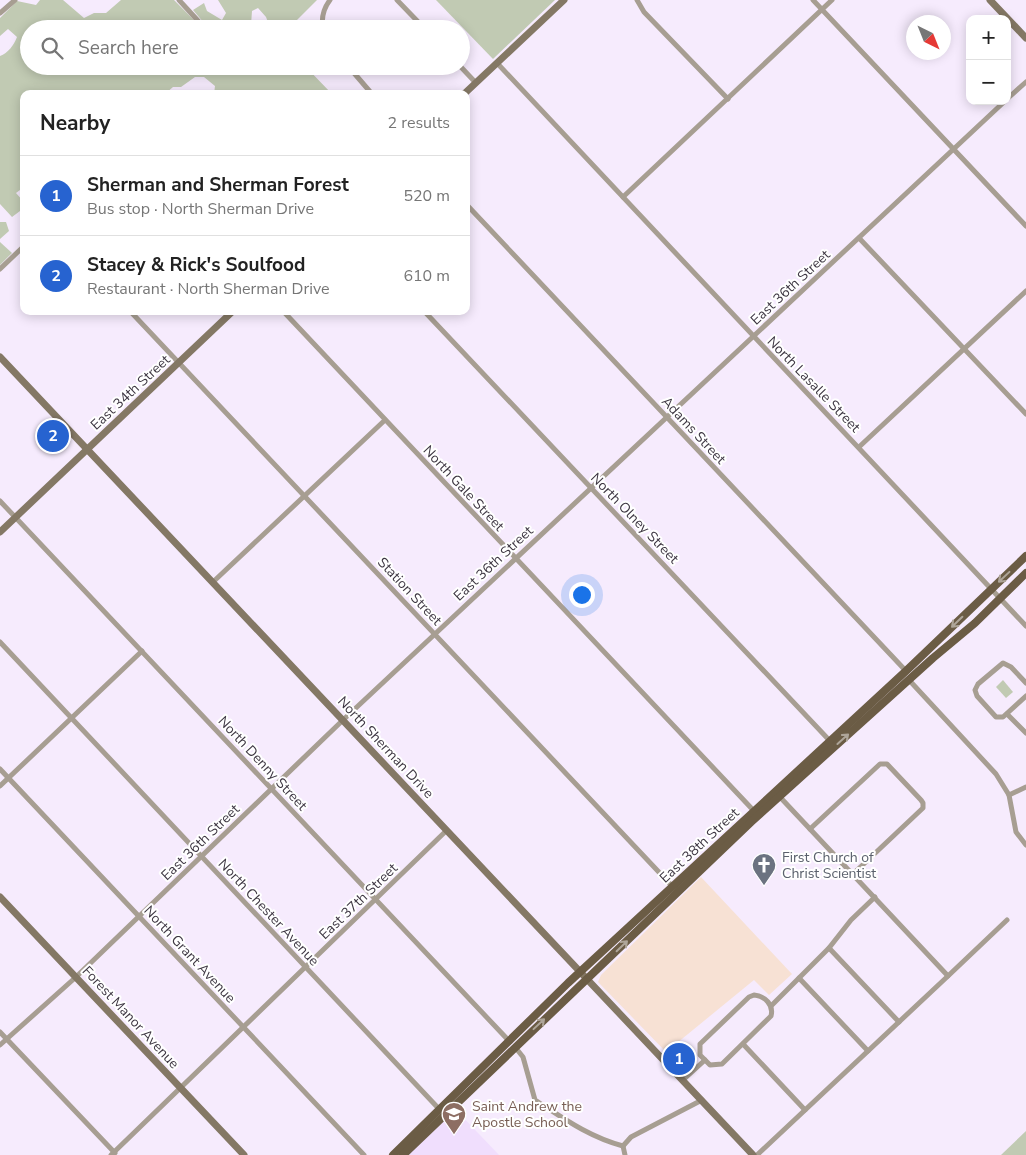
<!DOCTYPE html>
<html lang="en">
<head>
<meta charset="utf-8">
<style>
  :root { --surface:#fff; --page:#f2f2f2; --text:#222; --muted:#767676; --line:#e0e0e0; --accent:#2763d0 }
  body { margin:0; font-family:"Nunito Sans",sans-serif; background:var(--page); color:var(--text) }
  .controls { position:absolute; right:15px; top:15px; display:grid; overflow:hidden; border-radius:10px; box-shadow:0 2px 12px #0003 }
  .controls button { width:45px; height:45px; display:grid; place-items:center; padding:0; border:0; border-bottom:1px solid var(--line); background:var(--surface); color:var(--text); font:25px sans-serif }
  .compass { position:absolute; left:906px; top:15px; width:45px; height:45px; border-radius:50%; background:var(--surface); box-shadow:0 2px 12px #0003; rotate:137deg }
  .you { position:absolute; left:581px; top:594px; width:18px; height:18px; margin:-12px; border:4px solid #fff; border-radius:50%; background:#1a73e8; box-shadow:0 0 0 8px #1a73e833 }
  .badge { display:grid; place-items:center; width:32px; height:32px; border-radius:50%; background:var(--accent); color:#fff; font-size:16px; font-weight:700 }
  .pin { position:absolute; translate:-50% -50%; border:2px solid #fff; box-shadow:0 1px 5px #0006 }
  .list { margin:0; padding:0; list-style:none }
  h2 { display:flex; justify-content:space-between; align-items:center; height:65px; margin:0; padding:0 20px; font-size:21px }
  h2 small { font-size:16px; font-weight:400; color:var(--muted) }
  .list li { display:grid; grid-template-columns:32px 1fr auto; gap:15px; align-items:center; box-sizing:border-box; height:80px; padding:0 20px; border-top:1px solid var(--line) }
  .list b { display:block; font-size:19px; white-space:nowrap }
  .list p { margin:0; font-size:16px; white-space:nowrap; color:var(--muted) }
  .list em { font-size:16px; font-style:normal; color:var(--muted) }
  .icon { flex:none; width:28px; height:28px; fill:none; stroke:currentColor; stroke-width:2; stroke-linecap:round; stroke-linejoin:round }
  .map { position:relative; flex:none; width:1026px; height:1155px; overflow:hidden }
  .search { position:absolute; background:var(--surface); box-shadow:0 2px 12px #0003; left:20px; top:20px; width:450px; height:55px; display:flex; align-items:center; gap:12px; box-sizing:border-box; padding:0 18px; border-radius:28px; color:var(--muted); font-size:19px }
  .panel { position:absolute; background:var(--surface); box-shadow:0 2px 12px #0003; left:20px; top:90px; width:450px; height:225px; border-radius:10px }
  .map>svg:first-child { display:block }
  .commercial { fill:#f7e1d4 }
  .built { fill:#f0defd }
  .green { fill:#c1cab3 }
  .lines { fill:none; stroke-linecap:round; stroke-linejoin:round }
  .street { stroke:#a79e92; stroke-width:5 }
  .secondary { stroke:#847865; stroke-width:7 }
  .primary { stroke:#6b5c45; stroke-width:8 }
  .oneway { stroke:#aea599 }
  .labels { text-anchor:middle; stroke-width:4; stroke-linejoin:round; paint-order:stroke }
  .street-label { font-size:14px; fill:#3d3642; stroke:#fff }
  .worship-label { font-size:14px; fill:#5b616d; stroke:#fff; text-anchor:start }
  .education-label { font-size:14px; fill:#785e54; stroke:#fff; text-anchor:start }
</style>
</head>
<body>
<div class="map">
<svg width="1026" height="1155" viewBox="0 0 1026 1155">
  <rect width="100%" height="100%" fill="#f6ebfd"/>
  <polygon class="commercial" points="701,877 792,974 769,995 754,980 666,1052 598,982 601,975"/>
  <polygon class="built" points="456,1110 499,1155 408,1155"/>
  <g class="green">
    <path d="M 40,0 L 63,0 L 84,18 L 94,13 L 106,13 L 121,0 L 174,0 L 201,27 L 204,23 L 193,10 L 204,3 L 207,11 L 222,20 L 226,13 L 218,0 L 317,0 L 294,23 L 269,25 L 266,17 L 258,8 L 252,11 L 251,25 L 245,29 L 29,29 L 29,66 L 305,66 L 332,94 L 228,94 L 227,92 L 214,94 L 215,86 L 204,77 L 195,77 L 181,87 L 173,87 L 165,94 L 24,94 L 24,187 L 16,193 L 24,202 L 24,208 L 12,217 L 0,204 L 0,56 C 8,53 14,45 17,37 L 8,29 L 0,36 L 0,18 L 17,1 L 36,5 Z"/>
    <polygon points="436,0 555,0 493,59"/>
    <polygon points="0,222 6,222 9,231 0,239"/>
    <polygon points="0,242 12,253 0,265"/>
    <polygon points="1003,680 1013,692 1006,698 996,687"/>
    <polygon points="1026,1131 1026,1155 1001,1155"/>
  </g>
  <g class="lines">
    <g class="street">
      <polyline points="179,0 201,24"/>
      <polyline points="397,0 425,29"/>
      <polyline points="637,0 644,12 728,99"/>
      <polyline points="813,0 1026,226"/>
      <polyline points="0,13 15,0"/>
      <path d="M 323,29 C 321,18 323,9 330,0"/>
      <polyline points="497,63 1026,626"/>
      <polyline points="348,66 372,94"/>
      <polyline points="460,66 476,83"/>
      <polyline points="1007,99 1026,82"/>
      <polyline points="623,197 832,0"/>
      <polyline points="466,204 906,671"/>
      <polyline points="859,238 1026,414"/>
      <polyline points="0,269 24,246"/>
      <polyline points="130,311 672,886"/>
      <polyline points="283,311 754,811"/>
      <polyline points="424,311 830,741"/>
      <polyline points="859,447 1026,291"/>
      <polyline points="0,501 510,1042"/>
      <polyline points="213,582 385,420"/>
      <polyline points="0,642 440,1110"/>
      <polyline points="909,680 996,774 1009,795 1016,832 1026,845"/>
      <polyline points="1026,683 1011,667 1003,663 978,684 975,690 977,696 996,717 1003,717 1026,696"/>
      <polyline points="1007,714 1026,733"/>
      <polyline points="0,769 364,1155"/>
      <polyline points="0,786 142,651"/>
      <polyline points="1009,795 1026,787"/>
      <polyline points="779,796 948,976"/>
      <polyline points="810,829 880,764 887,764 921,800 923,803 923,808 853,874"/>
      <polyline points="829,948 899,1022"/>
      <polyline points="799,978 868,1051"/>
      <path d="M 754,995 C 765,996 774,1005 771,1016 L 722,1064 L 710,1065 L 700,1055 L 700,1044 L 749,997 Z"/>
      <polyline points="771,1006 829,948 851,920 875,897"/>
      <polyline points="0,1032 115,1153"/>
      <polyline points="743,1044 805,1110"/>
      <polyline points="0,1045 76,977 343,720 1005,101"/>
      <path d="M 515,1047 L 523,1057 L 535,1100 C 563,1118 589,1137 623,1146"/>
      <polyline points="683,1080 705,1060"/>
      <polyline points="623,1146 631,1137 702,1100"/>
      <polyline points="623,1146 625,1155"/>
      <polyline points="111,1155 447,830"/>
      <polyline points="757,1155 948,976 1007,920"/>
    </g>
    <g class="secondary">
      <polyline points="990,0 1026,38"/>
      <polyline points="464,94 564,0"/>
      <polyline points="0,357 753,1155"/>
      <polyline points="0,532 233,311"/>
      <polyline points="0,897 244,1155"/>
    </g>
    <g class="primary">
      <polyline points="393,1155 568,983 906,671 1026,556"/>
      <polyline points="403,1155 751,822 933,658 975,623 1026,573"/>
    </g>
  </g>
  <defs><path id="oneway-shaft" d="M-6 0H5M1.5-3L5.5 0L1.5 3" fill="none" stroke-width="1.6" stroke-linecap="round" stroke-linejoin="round" transform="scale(1.25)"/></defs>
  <g class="oneway">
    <use href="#oneway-shaft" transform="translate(1004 577) rotate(137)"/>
    <use href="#oneway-shaft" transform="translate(957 622) rotate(136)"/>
    <use href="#oneway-shaft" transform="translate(843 739) rotate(-42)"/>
    <use href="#oneway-shaft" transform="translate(622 946) rotate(-44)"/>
    <use href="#oneway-shaft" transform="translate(539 1024) rotate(-43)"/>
  </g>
  <defs>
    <g id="church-pin" transform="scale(1.25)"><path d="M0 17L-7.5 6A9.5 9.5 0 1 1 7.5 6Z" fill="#6b7280" stroke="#fff"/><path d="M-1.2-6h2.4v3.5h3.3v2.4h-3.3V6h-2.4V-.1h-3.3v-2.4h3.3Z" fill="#fff"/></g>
    <g id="school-pin" transform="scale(1.25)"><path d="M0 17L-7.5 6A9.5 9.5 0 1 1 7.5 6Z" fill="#8d6e63" stroke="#fff"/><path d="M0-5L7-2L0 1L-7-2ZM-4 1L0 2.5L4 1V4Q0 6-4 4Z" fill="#fff"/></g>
  </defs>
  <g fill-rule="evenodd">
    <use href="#church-pin" x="764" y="865"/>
    <use href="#school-pin" x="454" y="1114"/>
  </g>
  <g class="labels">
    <g class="street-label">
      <text transform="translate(790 287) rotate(-43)" y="5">East 36th Street</text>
      <text transform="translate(814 384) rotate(46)" y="5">North Lasalle Street</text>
      <text transform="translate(130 392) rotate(-43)" y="5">East 34th Street</text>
      <text transform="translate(694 430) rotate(47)" y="5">Adams Street</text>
      <text transform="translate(464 488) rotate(47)" y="5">North Gale Street</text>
      <text transform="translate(635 518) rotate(46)" y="5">North Olney Street</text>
      <text transform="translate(493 563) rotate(-43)" y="5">East 36th Street</text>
      <text transform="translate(410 591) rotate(47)" y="5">Station Street</text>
      <text transform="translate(386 747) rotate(47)" y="5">North Sherman Drive</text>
      <text transform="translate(263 763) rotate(47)" y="5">North Denny Street</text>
      <text transform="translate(200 842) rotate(-44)" y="5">East 36th Street</text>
      <text transform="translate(699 845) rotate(-43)" y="5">East 38th Street</text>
      <text transform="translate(358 901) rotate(-44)" y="5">East 37th Street</text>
      <text transform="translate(269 912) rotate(47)" y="5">North Chester Avenue</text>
      <text transform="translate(190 954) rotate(47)" y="5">North Grant Avenue</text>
      <text transform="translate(131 1017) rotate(47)" y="5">Forest Manor Avenue</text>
    </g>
    <g class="worship-label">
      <text x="782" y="862">First Church of<tspan x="782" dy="16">Christ Scientist</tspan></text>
    </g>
    <g class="education-label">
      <text x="472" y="1111">Saint Andrew the<tspan x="472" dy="16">Apostle School</tspan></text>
    </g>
  </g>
</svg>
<div class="controls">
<button>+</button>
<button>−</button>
</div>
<svg class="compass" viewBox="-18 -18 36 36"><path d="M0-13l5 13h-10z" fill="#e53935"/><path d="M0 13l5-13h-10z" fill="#767676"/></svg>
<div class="you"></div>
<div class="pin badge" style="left:679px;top:1059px">1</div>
<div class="pin badge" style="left:53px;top:436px">2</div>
<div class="search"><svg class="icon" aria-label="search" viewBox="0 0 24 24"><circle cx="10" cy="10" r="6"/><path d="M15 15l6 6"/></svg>Search here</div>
<section class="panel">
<h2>Nearby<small>2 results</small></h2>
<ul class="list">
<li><span class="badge">1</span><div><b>Sherman and Sherman Forest</b><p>Bus stop · North Sherman Drive</p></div><em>520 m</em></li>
<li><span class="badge">2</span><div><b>Stacey &amp; Rick's Soulfood</b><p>Restaurant · North Sherman Drive</p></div><em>610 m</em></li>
</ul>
</section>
</div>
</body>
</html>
